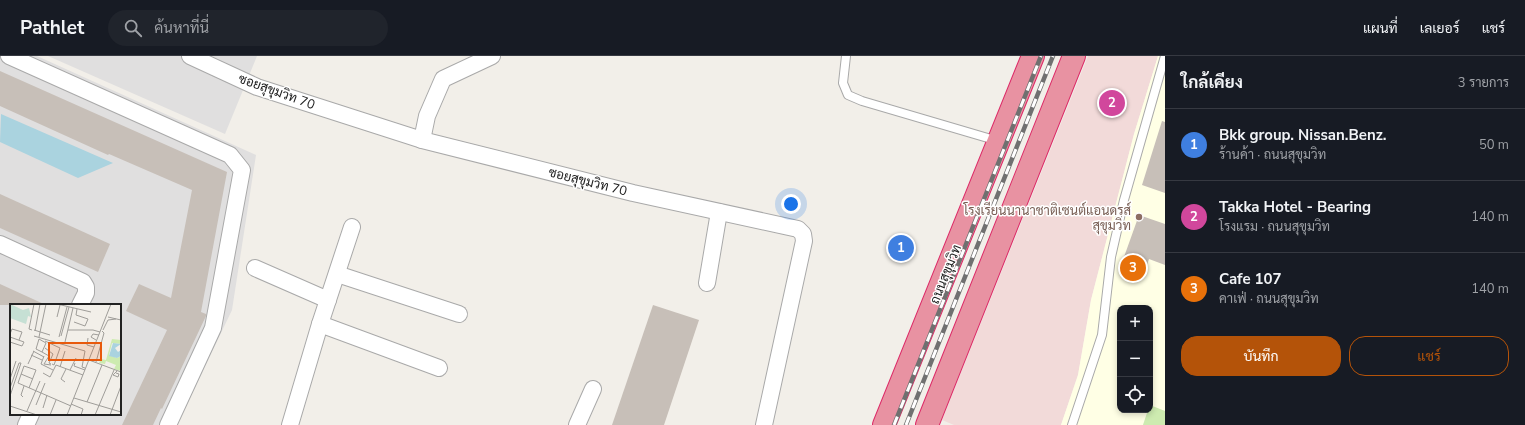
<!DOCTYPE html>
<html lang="th">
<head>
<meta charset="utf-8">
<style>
  :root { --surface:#171b24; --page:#20242c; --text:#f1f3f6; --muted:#9ea1a6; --line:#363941; --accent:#b45309 }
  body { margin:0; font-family:"Nunito Sans",Sarabun,sans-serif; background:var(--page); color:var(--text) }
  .controls { position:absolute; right:12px; bottom:12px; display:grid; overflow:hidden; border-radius:8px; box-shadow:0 2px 6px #0003 }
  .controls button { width:36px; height:36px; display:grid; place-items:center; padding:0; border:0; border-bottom:1px solid var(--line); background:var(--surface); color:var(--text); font:20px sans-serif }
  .you { position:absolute; left:791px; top:148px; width:14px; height:14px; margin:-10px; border:3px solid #fff; border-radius:50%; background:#1a73e8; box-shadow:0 0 0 6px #1a73e833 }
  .badge { display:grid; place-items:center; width:26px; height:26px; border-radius:50%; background:var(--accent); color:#fff; font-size:13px; font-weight:700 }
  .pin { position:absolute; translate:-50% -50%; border:2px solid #fff; box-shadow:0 1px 4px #0006 }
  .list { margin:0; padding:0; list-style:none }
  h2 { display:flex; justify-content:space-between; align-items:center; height:52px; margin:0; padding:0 16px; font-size:17px }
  h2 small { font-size:13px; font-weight:400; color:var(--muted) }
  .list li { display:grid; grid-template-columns:26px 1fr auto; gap:12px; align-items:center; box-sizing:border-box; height:72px; padding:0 16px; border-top:1px solid var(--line) }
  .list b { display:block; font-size:15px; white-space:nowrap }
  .list p { margin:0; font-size:13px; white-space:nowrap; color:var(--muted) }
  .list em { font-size:13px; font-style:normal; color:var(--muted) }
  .actions { display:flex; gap:8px; padding:12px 16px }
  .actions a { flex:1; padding:9px 0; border:1px solid var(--accent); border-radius:16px; text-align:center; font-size:14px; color:var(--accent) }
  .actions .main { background:var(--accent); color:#fff }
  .icon { flex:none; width:22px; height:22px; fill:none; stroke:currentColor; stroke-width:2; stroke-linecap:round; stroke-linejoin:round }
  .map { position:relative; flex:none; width:1165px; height:369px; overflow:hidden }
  header { display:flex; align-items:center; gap:24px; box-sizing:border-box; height:56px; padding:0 20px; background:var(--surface); border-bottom:1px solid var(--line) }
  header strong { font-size:19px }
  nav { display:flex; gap:22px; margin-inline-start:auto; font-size:14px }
  .search { width:280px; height:36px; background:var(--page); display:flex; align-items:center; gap:10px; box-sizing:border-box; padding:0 14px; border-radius:22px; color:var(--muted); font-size:15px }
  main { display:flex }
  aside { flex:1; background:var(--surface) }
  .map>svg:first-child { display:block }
  .residential { fill:#e0dfdf; fill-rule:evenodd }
  .commercial { fill:#f2dad9 }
  .education { fill:#ffffe5 }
  .grass { fill:#cdebb0 }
  .water { fill:#aad3df }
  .building { fill:#c7bfb8 }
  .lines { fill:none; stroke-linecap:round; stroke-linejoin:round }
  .lane-casing { stroke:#a9a9a9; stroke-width:10 }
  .street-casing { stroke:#a9a9a9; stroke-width:18 }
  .highway-casing { stroke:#dc2a67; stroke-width:24 }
  .lane { stroke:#fff; stroke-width:8 }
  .street { stroke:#fff; stroke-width:16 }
  .highway { stroke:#e892a2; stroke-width:22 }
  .rail-casing { stroke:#707070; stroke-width:4.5 }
  .rail { stroke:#fff; stroke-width:3; stroke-dasharray:9; stroke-linecap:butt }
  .education-dot { fill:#8d6e63; stroke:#fff; stroke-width:1.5 }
  .labels { text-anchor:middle; stroke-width:3; stroke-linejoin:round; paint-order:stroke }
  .street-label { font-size:13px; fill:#222; stroke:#fff }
  .education-label { font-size:13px; fill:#785e54; stroke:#fff; text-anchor:end }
  .inset-road { fill:none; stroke:#9f9d99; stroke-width:1 }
  .view { fill:#e8590c; fill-opacity:0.15; stroke:#e8590c; stroke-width:2 }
  .inset-edge { fill:none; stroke:#222; stroke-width:2 }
</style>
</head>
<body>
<header>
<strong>Pathlet</strong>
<div class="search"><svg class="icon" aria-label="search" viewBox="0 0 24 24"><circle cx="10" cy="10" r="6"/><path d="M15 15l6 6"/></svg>ค้นหาที่นี่</div>
<nav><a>แผนที่</a><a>เลเยอร์</a><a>แชร์</a></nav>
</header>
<main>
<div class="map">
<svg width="1165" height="369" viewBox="0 0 1165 369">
  <rect width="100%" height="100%" fill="#f2efe9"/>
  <g class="residential">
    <path d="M 0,0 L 37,0 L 256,99 L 232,254 L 177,369 L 0,369 ZM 11,249 L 120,249 L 120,358 L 11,358 Z"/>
    <polygon points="48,0 257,0 225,78"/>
  </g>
  <polygon class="commercial" points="1088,0 1158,0 1134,78 1091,244 1078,319 1061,369 954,369 942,364"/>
  <polygon class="education" points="1158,0 1165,0 1165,355 1150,350 1150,252 1120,252 1120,354 1148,354 1143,369 1061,369 1078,319 1091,244 1134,78"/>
  <polygon class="grass" points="1150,349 1165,355 1165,369 1143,369 1148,354 1150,354"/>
  <polygon class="water" points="1,58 113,107 78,122 0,86"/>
  <g class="building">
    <polygon points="0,15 227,116 201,256 206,258 206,260 162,353 161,352 153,369 122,369 167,274 126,255 139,228 171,242 192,134 109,98 108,99 0,50"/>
    <polygon points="1162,65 1165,66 1165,137 1142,129"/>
    <polygon points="0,138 110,188 98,216 0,172"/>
    <polygon points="1139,159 1165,168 1165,209 1149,203 1142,223 1119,215"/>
    <polygon points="0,228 46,249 0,249"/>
    <polygon points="653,249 699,264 664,369 612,369"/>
  </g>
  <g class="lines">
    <g class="lane-casing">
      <g id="lane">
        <polyline points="846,0 843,27 848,39 862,45 998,85"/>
        <polyline points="1072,369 1102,279 1111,201 1124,144 1165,0"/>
      </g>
    </g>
    <g class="street-casing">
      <g id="street">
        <polyline points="9,0 230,99 242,114 213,272 168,369"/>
        <polyline points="190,0 257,31 422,84 633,137 798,173 803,178 804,185 764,369"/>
        <polyline points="422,84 427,60 443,23 492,0"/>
        <polyline points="0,188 83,226 86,231 86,237 80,249"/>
        <polyline points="255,212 328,244"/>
        <polyline points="337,218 459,258"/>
        <polyline points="707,227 719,156"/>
        <polyline points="320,268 439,312"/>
        <polyline points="26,369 31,358"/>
        <polyline points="290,369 320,268 352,171"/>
        <polyline points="577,369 593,333"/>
      </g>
    </g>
    <g class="highway-casing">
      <g id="highway">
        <polyline points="884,369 1033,0"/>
        <polyline points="927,369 1074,0"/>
      </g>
    </g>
    <use href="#lane" class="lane"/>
    <use href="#street" class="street"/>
    <use href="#highway" class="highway"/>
    <g class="rail-casing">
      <g id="rail">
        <polyline points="894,369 1041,0"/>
        <polyline points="906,369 1053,0"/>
      </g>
    </g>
    <use href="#rail" class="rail"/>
  </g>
  <circle class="education-dot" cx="1139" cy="161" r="4"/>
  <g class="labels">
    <g class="street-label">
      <text transform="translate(277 35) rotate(20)" y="5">ซอยสุขุมวิท 70</text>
      <text transform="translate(588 125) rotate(14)" y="5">ซอยสุขุมวิท 70</text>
      <text transform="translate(945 218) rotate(-68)" y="5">ถนนสุขุมวิท</text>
    </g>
    <g class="education-label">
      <text x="1131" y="159">โรงเรียนนานาชาติเซนต์แอนดรูส์<tspan x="1131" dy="15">สุขุมวิท</tspan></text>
    </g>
  </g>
  <g transform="translate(10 248)">
    <rect width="111" height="111" fill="#f2efe9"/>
    <path d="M 102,35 L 111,36 L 111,40 L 102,39 L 99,51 L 107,54 L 111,52 L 111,67 L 104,65 L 106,61 L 96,57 L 95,60 L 89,59 L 91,55 L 96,56 Z" fill="#cdebb0"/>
    <path d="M 0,0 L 13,6 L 19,4 L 21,13 L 18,12 L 16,20 L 0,14 Z" fill="#c6e0d4"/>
    <path d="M 103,39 L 111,40 L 105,44 L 108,48 L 111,46 L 111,52 L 107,54 L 99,52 Z" fill="#aad3df"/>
    <path class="inset-road" d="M 47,0 L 81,8M 47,13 L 50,1M 98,13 L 111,16M 64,18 L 75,22 L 78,15 L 66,11 L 67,5M 22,26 L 19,25 L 24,0M 24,26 L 40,31M 58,26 L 83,26 L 90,28M 93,26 L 98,16 L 106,15M 25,27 L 30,0M 0,30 L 2,25 L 12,28 L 9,36M 24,32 L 75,47 L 72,63 L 75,64M 51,32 L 59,3M 0,33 L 14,38 L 12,42 L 0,38M 29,33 L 36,0M 49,33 L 57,3M 78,34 L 77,41 L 84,43M 86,36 L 81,33 L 83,30 L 89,31M 35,37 L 50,44 L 44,61 L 42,60M 55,38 L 63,4M 35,44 L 43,50 L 39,59 L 41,60M 23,47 L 34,53M 32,48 L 26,45 L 29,35 L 36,39 L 32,48 L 39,52 L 34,60 L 41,61M 21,51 L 32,56M 34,52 L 31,60 L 43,66M 79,56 L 111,68M 86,58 L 94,29 L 92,27M 65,59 L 64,62 L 75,66M 18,60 L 24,47M 50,63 L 55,47M 60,66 L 66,54M 33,69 L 40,73 L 46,61 L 73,71M 106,69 L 109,70 L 108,73 L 103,71 L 107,67M 11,70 L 23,75M 0,75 L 6,57M 55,78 L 51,75 L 56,65M 0,84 L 9,59 L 11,59 L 0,92M 19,84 L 26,66 L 14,62 L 8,79 L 61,102M 13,93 L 11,91 L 14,82M 64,94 L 111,108M 77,98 L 92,61M 61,100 L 73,105 L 71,111M 26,101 L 35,79M 0,102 L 27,111M 33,104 L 37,91M 17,107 L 30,77M 40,111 L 46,96M 57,111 L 101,0M 85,111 L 104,66M 100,111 L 111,82"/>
    <path class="view" d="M 39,39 L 91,39 L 91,56 L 39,56 Z"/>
    <rect width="111" height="111" class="inset-edge"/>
  </g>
</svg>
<div class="controls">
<button>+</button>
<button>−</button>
<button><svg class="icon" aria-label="locate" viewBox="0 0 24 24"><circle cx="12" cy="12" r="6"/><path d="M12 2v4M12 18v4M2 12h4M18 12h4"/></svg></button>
</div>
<div class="you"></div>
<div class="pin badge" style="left:901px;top:192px;background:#3f7fe0">1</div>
<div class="pin badge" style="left:1112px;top:47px;background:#d1479c">2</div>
<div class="pin badge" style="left:1133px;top:212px;background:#e8710a">3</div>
</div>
<aside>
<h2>ใกล้เคียง<small>3 รายการ</small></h2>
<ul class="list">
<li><span class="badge" style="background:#3f7fe0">1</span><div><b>Bkk group. Nissan.Benz.</b><p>ร้านค้า · ถนนสุขุมวิท</p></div><em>50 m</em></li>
<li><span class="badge" style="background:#d1479c">2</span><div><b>Takka Hotel - Bearing</b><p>โรงแรม · ถนนสุขุมวิท</p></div><em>140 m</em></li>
<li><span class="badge" style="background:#e8710a">3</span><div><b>Cafe 107</b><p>คาเฟ่ · ถนนสุขุมวิท</p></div><em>140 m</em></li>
</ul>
<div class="actions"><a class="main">บันทึก</a><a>แชร์</a></div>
</aside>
</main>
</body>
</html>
